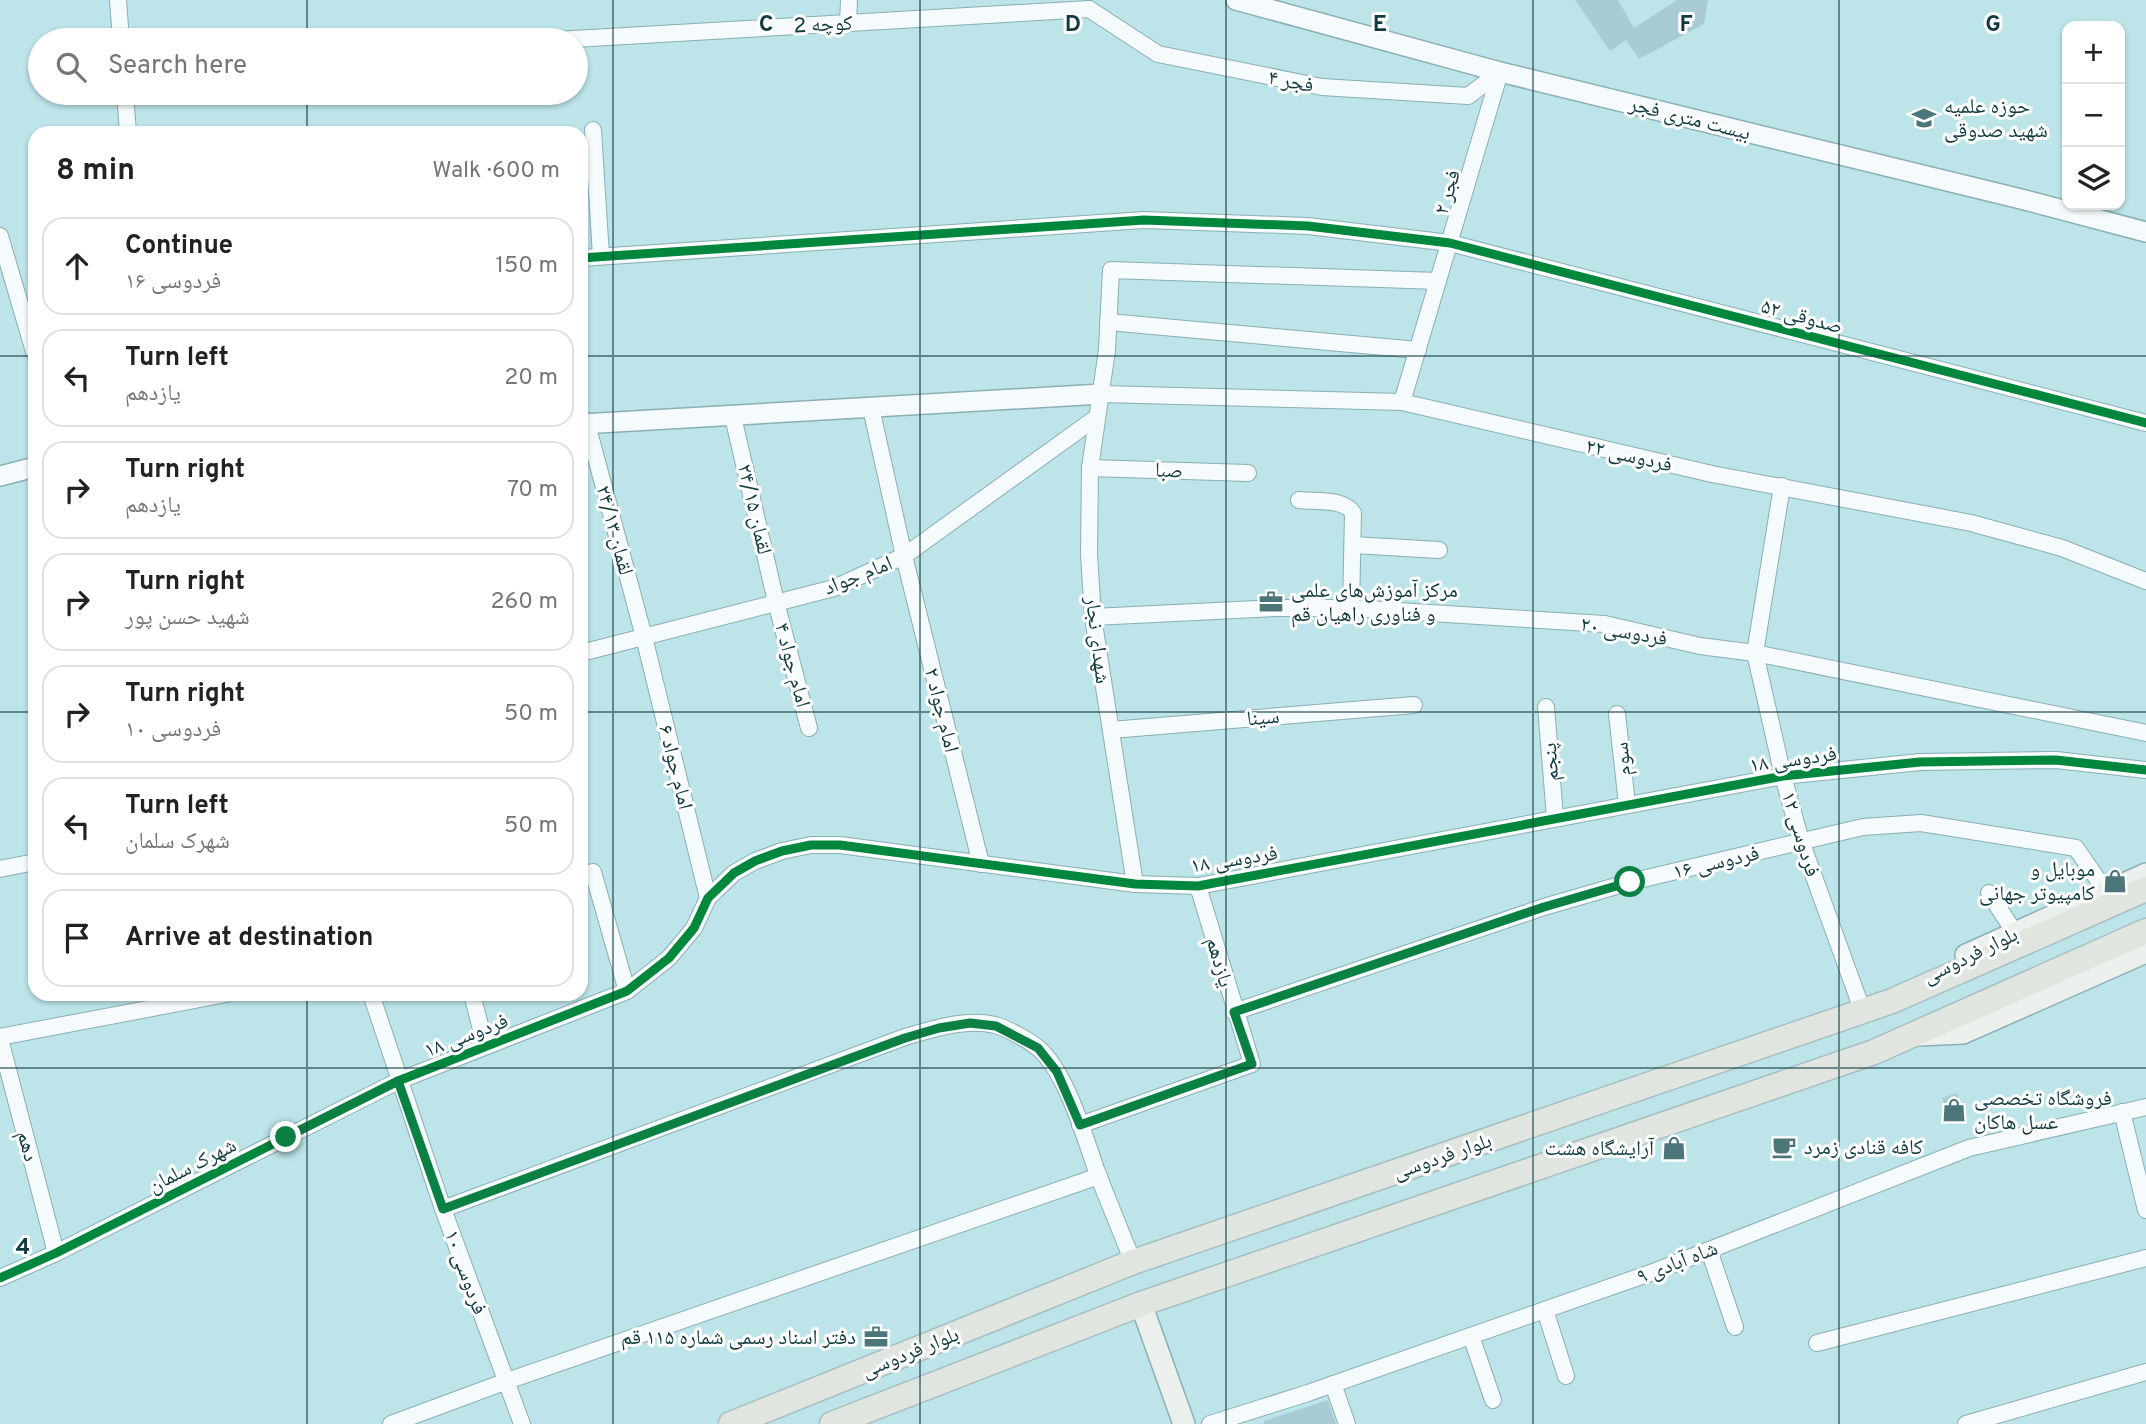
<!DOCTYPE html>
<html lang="en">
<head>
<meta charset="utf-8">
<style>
  :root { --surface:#fff; --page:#f6f6f6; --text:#222; --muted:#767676; --line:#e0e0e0 }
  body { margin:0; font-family:Overpass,"Noto Naskh Arabic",sans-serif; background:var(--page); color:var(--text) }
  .controls { position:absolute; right:21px; top:21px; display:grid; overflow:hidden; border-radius:14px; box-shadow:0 2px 5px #0004 }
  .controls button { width:63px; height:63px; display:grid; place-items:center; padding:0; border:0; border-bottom:2px solid var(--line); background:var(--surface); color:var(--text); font:35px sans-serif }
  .stop { position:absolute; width:21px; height:21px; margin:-16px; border:5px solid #0b8043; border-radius:50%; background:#fff }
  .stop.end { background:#0b8043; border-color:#fff; box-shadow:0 2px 7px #0008 }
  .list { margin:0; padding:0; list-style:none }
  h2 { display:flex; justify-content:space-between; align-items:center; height:91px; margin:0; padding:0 28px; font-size:30px }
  h2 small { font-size:23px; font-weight:400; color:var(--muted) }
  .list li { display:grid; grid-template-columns:46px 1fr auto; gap:21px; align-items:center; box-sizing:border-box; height:98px; margin:0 14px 14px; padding:0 14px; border:2px solid var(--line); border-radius:21px }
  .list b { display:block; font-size:26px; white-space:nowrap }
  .list p { margin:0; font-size:23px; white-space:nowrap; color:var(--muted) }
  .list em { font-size:23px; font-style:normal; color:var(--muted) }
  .icon { flex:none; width:38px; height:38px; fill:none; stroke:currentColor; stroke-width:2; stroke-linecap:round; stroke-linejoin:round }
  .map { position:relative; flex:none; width:2146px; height:1424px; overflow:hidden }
  .search { position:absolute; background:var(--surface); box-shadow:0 2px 5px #0004; left:28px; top:28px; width:560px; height:77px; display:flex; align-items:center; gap:18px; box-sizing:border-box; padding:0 24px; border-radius:38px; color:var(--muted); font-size:26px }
  .panel { position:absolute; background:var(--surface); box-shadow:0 2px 5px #0004; left:28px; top:126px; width:560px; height:875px; border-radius:21px }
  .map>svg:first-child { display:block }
  .building { fill:#a9ccd4 }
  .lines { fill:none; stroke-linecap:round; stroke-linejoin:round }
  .minor-casing { stroke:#8aafb4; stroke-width:18 }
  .tertiary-casing { stroke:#8aafb4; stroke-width:22 }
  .secondary-casing { stroke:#8aafb4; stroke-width:24 }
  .primary-casing { stroke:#a6bfc2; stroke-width:27 }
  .minor { stroke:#f5fbfc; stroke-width:16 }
  .tertiary { stroke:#f5fbfc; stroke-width:19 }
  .secondary { stroke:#ecf0ed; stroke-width:21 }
  .primary { stroke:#e1e5df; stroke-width:24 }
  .cycleway-casing { stroke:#fff; stroke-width:13 }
  .cycleway { stroke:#00873e; stroke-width:9 }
  .route { stroke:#0b8043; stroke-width:9 }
  .grid { fill:none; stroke:#103a3f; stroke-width:2; stroke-opacity:0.55 }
  .labels { text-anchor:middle; stroke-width:6; stroke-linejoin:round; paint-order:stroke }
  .street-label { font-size:21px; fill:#103a3f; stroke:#fff }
  .poi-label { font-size:21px; fill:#103a3f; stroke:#fff; text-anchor:start }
  .grid-label { font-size:23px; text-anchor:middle; font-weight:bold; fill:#103a3f; stroke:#fff; stroke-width:6; stroke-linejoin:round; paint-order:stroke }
</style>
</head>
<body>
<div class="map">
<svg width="2146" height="1424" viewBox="0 0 2146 1424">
  <rect width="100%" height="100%" fill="#bce4e9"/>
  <g class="building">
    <polygon points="1575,0 1618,0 1634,28 1677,0 1708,0 1704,24 1639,59 1626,40 1610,51"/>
    <polygon points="1957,1093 1966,1122 1950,1125 1942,1098"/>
    <polygon points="1328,1400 1336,1424 1264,1424 1264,1421"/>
  </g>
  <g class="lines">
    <g class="minor-casing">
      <g id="minor">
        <polyline points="118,0 121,40"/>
        <polyline points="1089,9 1158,54 1322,87 1468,96 1500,72"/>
        <polyline points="848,23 849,0"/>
        <polyline points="556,40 1089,9"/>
        <polyline points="37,73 40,72"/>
        <polyline points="125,93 128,133"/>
        <polyline points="593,130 601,256"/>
        <polyline points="0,236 35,355"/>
        <polyline points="581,258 1144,220 1308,226 1450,243 2146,423"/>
        <polyline points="1108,322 1418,350"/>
        <polyline points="1102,394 1402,402 1712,474 1971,523 2062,548 2146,581"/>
        <polyline points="1402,402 1500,72"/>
        <polyline points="871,408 904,556 981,864"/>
        <polyline points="733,417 776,602 809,728"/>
        <polyline points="587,424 644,637 708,898"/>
        <polyline points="1090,468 1248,473"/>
        <polyline points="1782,486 1755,653 1783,776 1801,841 1863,1012"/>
        <path d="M 1299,500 C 1316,502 1343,498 1353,513 L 1351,608"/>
        <polyline points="1353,545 1439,550"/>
        <polyline points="1093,617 1277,608 1351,608 1605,624 1700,646 1755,653 2146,733"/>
        <polyline points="581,653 834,588 904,556 1097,417"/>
        <polyline points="1546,707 1555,817"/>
        <polyline points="1617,714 1627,804"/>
        <polyline points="1111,730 1414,705"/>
        <polyline points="0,869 35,862"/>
        <polyline points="581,875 593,872 627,991"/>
        <polyline points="1135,884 1093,617 1089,554 1090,468 1107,350 1111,270 1438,281"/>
        <polyline points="1989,893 2015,933"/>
        <polyline points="371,994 443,1209 522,1424"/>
        <polyline points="472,994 485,1045"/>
        <polyline points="1234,1012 1544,907 1630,882 1863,827 1921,823 2076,848 2107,893"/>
        <polyline points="0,1037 226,994"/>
        <polyline points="0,1039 56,1253"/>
        <polyline points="2122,1112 2146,1210"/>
        <polyline points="1080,1125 1252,1064 1198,886"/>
        <path d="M 443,1209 L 905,1037 C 933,1029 965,1018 995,1025 C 1008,1029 1027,1039 1038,1048 C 1066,1071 1085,1138 1097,1172 C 1109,1203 1121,1232 1133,1262"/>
        <polyline points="1709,1250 1735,1327"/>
        <polyline points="0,1278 56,1253 398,1081 627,991 669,958 694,928 708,898 734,873 755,861 782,851 811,845 840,845 1135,884 1198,886 1783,776 1920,762 2056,760 2146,770"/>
        <polyline points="1545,1310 1566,1376"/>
        <polyline points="1471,1336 1493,1400"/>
        <polyline points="1817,1343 2146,1258"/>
        <polyline points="1333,1384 1347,1424"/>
        <polyline points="391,1424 507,1381 1099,1176"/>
        <polyline points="1210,1424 1308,1393 1656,1271 1969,1148 2146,1107"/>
        <polyline points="1966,1424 2146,1372"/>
      </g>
    </g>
    <g class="tertiary-casing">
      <g id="tertiary">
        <polyline points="1236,0 1500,72 2021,199 2146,232"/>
        <polyline points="581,424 1102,394"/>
        <polyline points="0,476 35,467"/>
      </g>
    </g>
    <g class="secondary-casing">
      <g id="secondary">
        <polyline points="1966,955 2146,874"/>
        <polyline points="1919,1035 1963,1033 2146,952"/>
        <polyline points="1141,1304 1184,1424"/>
      </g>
    </g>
    <g class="primary-casing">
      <g id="primary">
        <polyline points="731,1424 1133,1262 1892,1001 2146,889"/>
        <polyline points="832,1424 1141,1304 1874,1052 2146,931"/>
      </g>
    </g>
    <use href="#minor" class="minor"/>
    <use href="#tertiary" class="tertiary"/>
    <use href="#secondary" class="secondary"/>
    <use href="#primary" class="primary"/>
    <g class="cycleway-casing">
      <g id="cycleway">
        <polyline points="581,258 1144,220 1308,226 1450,243 2146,423"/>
        <polyline points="0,1278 56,1253 398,1081 627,991 669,958 694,928 708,898 734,873 755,861 782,851 811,845 840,845 1135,884 1198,886 1783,776 1920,762 2056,760 2146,770"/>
      </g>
    </g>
    <use href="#cycleway" class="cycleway"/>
  </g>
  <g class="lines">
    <polyline class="route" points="286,1137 398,1081 443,1209 905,1038 939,1028 970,1023 996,1026 1038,1048 1057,1072 1080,1125 1252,1064 1234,1012 1544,907 1630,882"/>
  </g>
  <path class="grid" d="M 307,0 L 307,40M 613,0 L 613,1424M 920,0 L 920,1424M 1226,0 L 1226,1424M 1533,0 L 1533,1424M 1839,0 L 1839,1424M 307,93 L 307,133M 0,356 L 35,356M 581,356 L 2146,356M 0,712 L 35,712M 581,712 L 2146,712M 307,994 L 307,1424M 0,1068 L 2146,1068"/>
  <defs>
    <g id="school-bare" transform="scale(1.89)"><path d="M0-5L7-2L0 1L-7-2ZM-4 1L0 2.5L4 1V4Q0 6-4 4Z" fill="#4c767a" stroke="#fff" stroke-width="2.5" paint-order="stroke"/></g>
    <g id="office-bare" transform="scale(1.89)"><path d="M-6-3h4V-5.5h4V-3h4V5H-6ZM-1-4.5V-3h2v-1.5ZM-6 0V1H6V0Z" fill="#4c767a" stroke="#fff" stroke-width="2.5" paint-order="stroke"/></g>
    <g id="shop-bare" transform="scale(1.89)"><path d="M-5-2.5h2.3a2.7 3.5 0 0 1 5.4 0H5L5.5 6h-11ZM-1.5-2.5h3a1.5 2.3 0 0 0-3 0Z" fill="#4c767a" stroke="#fff" stroke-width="2.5" paint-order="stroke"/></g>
    <g id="cafe-bare" transform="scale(1.89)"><path d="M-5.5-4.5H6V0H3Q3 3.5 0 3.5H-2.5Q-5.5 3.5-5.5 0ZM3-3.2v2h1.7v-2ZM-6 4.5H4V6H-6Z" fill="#4c767a" stroke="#fff" stroke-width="2.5" paint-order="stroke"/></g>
  </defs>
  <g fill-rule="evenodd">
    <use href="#school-bare" x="1924" y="118"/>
    <use href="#office-bare" x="1271" y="602"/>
    <use href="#shop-bare" x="2115" y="881"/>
    <use href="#shop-bare" x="1954" y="1110"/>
    <use href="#cafe-bare" x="1784" y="1147"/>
    <use href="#shop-bare" x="1674" y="1148"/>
    <use href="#office-bare" x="876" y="1337"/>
  </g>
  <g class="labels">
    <g class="street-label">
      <text transform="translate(823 24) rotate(-3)" y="7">کوچه 2</text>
      <text transform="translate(1291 81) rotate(11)" y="7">فجر ۴</text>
      <text transform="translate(1690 118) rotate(14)" y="7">بیست متری فجر</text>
      <text transform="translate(1447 192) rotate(-73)" y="7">فجر ۲</text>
      <text transform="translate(1802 316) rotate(15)" y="7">صدوقی ۵۲</text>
      <text transform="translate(1629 455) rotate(13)" y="7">فردوسی ۲۲</text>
      <text transform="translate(1169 470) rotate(2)" y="7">صبا</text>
      <text transform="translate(755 509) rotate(77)" y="7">لقمان ۲۴/۱۵</text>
      <text transform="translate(615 530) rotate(75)" y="7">لقمان ۲۴/۱۳</text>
      <text transform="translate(858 575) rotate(-22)" y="7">امام جواد</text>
      <text transform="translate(1624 631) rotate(10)" y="7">فردوسی ۲۰</text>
      <text transform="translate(1098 640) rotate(83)" y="7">شهدای نجار</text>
      <text transform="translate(793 665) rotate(75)" y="7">امام جواد ۴</text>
      <text transform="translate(942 710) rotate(76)" y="7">امام جواد ۲</text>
      <text transform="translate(1263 717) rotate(-5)" y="7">سینا</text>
      <text transform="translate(1622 759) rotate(-96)" y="7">سوم</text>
      <text transform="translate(1793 759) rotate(-8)" y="7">فردوسی ۱۸</text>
      <text transform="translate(1550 762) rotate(-94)" y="7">پنجم</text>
      <text transform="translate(676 767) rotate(76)" y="7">امام جواد ۶</text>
      <text transform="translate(1801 834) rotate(73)" y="7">فردوسی ۱۲</text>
      <text transform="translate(1234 859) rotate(-9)" y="7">فردوسی ۱۸</text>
      <text transform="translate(1716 862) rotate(-13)" y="7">فردوسی ۱۶</text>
      <text transform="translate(1970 955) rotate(-26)" y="7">بلوار فردوسی</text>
      <text transform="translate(1220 962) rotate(74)" y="7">یازدهم</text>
      <text transform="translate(466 1035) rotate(-21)" y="7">فردوسی ۱۸</text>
      <text transform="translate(28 1146) rotate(75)" y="7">دهم</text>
      <text transform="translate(1442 1156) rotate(-19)" y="7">بلوار فردوسی</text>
      <text transform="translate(192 1165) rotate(-27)" y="7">شهرک سلمان</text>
      <text transform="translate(1677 1262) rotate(-21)" y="7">شاه آبادی ۹</text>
      <text transform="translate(466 1272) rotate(70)" y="7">فردوسی ۱۰</text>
      <text transform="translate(910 1352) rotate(-22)" y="7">بلوار فردوسی</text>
    </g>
    <g class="poi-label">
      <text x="1944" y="113">حوزه علمیه<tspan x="1944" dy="24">شهید صدوقی</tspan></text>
      <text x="1291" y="597">مرکز آموزش‌های علمی<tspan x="1291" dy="24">و فناوری راهیان قم</tspan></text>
      <text x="2095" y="876" text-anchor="end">موبایل و<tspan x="2095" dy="24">کامپیوتر جهانی</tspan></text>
      <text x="1974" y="1105">فروشگاه تخصصی<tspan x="1974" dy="24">عسل هاکان</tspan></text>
      <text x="1804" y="1154">کافه قنادی زمرد</text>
      <text x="1654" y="1155" text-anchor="end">آرایشگاه هشت</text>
      <text x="856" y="1344" text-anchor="end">دفتر اسناد رسمی شماره ۱۱۵ قم</text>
    </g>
  </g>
  <g class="grid-label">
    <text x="766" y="31">C</text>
    <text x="1073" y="31">D</text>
    <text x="1380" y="31">E</text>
    <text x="1686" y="31">F</text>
    <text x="1993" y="31">G</text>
    <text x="23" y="1254">4</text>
  </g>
</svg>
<div class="controls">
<button>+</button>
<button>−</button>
<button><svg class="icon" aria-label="layers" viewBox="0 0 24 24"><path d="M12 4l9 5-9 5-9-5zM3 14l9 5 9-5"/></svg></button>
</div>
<div class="stop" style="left:1630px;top:882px"></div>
<div class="stop end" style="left:286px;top:1137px"></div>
<div class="search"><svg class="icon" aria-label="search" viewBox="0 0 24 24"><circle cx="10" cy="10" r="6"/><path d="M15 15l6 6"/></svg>Search here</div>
<section class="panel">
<h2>8 min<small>Walk · 600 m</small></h2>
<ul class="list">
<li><svg class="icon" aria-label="ahead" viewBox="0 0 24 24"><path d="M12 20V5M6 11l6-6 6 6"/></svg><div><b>Continue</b><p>فردوسی ۱۶</p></div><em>150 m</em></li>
<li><svg class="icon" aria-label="left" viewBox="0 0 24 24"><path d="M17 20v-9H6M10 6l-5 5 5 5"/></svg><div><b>Turn left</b><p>یازدهم</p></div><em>20 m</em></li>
<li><svg class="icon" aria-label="right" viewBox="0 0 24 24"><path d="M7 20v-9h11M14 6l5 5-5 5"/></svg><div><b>Turn right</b><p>یازدهم</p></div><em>70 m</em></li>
<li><svg class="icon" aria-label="right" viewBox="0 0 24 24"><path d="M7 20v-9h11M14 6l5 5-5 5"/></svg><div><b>Turn right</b><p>شهید حسن پور</p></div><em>260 m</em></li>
<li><svg class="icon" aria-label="right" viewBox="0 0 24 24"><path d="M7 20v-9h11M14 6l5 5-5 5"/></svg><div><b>Turn right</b><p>فردوسی ۱۰</p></div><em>50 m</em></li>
<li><svg class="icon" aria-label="left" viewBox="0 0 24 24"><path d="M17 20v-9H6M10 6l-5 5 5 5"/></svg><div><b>Turn left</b><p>شهرک سلمان</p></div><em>50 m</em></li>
<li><svg class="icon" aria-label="arrive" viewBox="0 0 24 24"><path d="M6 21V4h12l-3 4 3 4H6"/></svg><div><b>Arrive at destination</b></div></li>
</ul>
</section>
</div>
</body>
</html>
